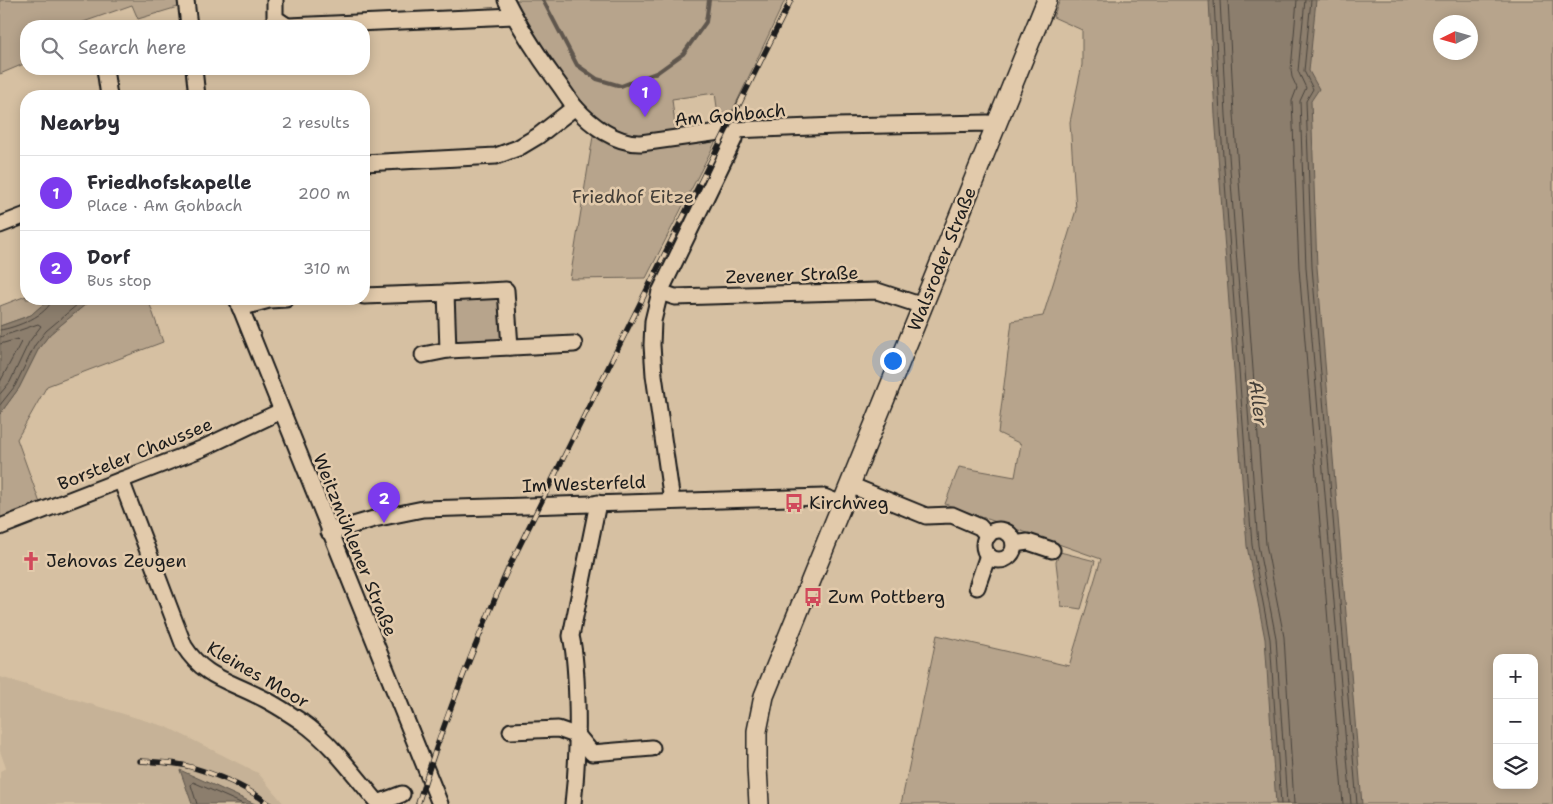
<!DOCTYPE html>
<html lang="en">
<head>
<meta charset="utf-8">
<style>
  :root { --surface:#fff; --page:#f2f2f3; --text:#2b2b33; --muted:#7c7c81; --line:#e1e1e2; --accent:#7c3aed }
  body { margin:0; font-family:"Shantell Sans",sans-serif; background:var(--page); color:var(--text) }
  .controls { position:absolute; right:15px; bottom:15px; display:grid; overflow:hidden; border-radius:10px; box-shadow:0 2px 12px #0003 }
  .controls button { width:45px; height:45px; display:grid; place-items:center; padding:0; border:0; border-bottom:1px solid var(--line); background:var(--surface); color:var(--text); font:25px sans-serif }
  .compass { position:absolute; left:1433px; top:15px; width:45px; height:45px; border-radius:50%; background:var(--surface); box-shadow:0 2px 12px #0003; rotate:265deg }
  .you { position:absolute; left:892px; top:360px; width:18px; height:18px; margin:-12px; border:4px solid #fff; border-radius:50%; background:#1a73e8; box-shadow:0 0 0 8px #1a73e833 }
  .badge { display:grid; place-items:center; width:32px; height:32px; border-radius:50%; background:var(--accent); color:#fff; font-size:16px; font-weight:700 }
  .pin { position:absolute; translate:-50% -41px; filter:drop-shadow(0 1px 2px #0008) }
  .pin::after { content:''; position:absolute; top:26px; width:18px; height:15px; background:inherit; clip-path:polygon(0 0,100% 0,50% 100%) }
  .list { margin:0; padding:0; list-style:none }
  h2 { display:flex; justify-content:space-between; align-items:center; height:65px; margin:0; padding:0 20px; font-size:21px }
  h2 small { font-size:16px; font-weight:400; color:var(--muted) }
  .list li { display:grid; grid-template-columns:32px 1fr auto; gap:15px; align-items:center; box-sizing:border-box; height:75px; padding:0 20px; border-top:1px solid var(--line) }
  .list b { display:block; font-size:19px; white-space:nowrap }
  .list p { margin:0; font-size:16px; white-space:nowrap; color:var(--muted) }
  .list em { font-size:16px; font-style:normal; color:var(--muted) }
  .icon { flex:none; width:28px; height:28px; fill:none; stroke:currentColor; stroke-width:2; stroke-linecap:round; stroke-linejoin:round }
  .map { position:relative; flex:none; width:1553px; height:804px; overflow:hidden }
  .search { position:absolute; background:var(--surface); box-shadow:0 2px 12px #0003; left:20px; top:20px; width:350px; height:55px; display:flex; align-items:center; gap:12px; box-sizing:border-box; padding:0 18px; border-radius:20px; color:var(--muted); font-size:19px }
  .panel { position:absolute; background:var(--surface); box-shadow:0 2px 12px #0003; left:20px; top:90px; width:350px; height:215px; border-radius:20px }
  .map>svg:first-child { display:block }
  .built { fill:#c6b297 }
  .green { fill:#b7a48c; stroke:#6a6054; fill-rule:evenodd }
  .water { fill:#8c7e6d; stroke:#5f574d }
  .lines { fill:none; stroke-linecap:round; stroke-linejoin:round }
  .shore { stroke:#49433c; stroke-width:1 }
  .stream { stroke:#5f574d; stroke-width:4 }
  .minor-casing { stroke:#1c1c1c; stroke-width:19 }
  .major-casing { stroke:#1c1c1c; stroke-width:22 }
  .minor { stroke:#e2caab; stroke-width:15 }
  .major { stroke:#e2caab; stroke-width:19 }
  .rail-casing { stroke:#1c1c1c; stroke-width:5.5 }
  .rail { stroke:#e2caab; stroke-width:4; stroke-dasharray:11; stroke-linecap:butt }
  .labels { text-anchor:middle; stroke-width:5; stroke-linejoin:round; paint-order:stroke }
  .street-label { font-size:18px; fill:#1c1c1c; stroke:#e2caab }
  .park-label { font-size:18px; fill:#433e38; stroke:#e2caab }
  .poi-label { font-size:18px; fill:#1c1c1c; stroke:#e2caab; text-anchor:start }
  .water-label { font-size:19px; font-style:italic; fill:#433e38; stroke:#e2caab }
</style>
</head>
<body>
<div class="map">
<svg width="1553" height="804" viewBox="0 0 1553 804">
  <rect width="100%" height="100%" fill="#d6c0a2"/>
  <filter id="ink" filterUnits="userSpaceOnUse"><feTurbulence type="fractalNoise" baseFrequency=".02" numOctaves="2"/><feDisplacementMap in="SourceGraphic" scale="10" xChannelSelector="R" yChannelSelector="G"/><feConvolveMatrix kernelMatrix="1 2 1 2 8 2 1 2 1" color-interpolation-filters="sRGB"/></filter>
  <g filter="url(#ink)">
    <polygon class="built" points="0,677 167,727 258,773 284,804 0,804 0,771 6,768 0,751"/>
    <g class="green">
      <polygon points="0,0 180,0 181,6 138,19 132,5 72,26 26,26 26,63 0,74"/>
      <polygon points="515,0 785,0 734,108 720,129 715,93 672,99 676,134 634,138 595,124 551,65"/>
      <path d="M 1060,0 L 1553,0 L 1553,804 L 901,804 L 937,635 L 1069,666 L 1101,559 L 945,504 L 959,467 L 1015,477 L 1021,444 L 998,433 L 1012,321 L 1043,316 L 1076,210 L 1070,122 L 1082,65 L 1082,30 L 1053,17 ZM 1440,22 L 1470,22 L 1470,52 L 1440,52 ZM 1497,658 L 1534,658 L 1534,785 L 1497,785 Z"/>
      <polygon points="594,130 615,142 719,135 646,278 570,279"/>
      <polygon points="458,295 499,298 502,301 505,341 456,343 454,341 451,301"/>
      <polygon points="26,296 26,299 49,299 31,315 0,326 0,306"/>
      <polygon points="92,299 148,299 163,342 47,386 17,439 40,503 0,518 0,414 19,388 39,348 50,334"/>
      <polygon points="1060,552 1095,561 1081,609 1061,606 1056,562"/>
    </g>
    <g class="water">
      <polygon points="1209,0 1316,0 1309,71 1319,89 1311,101 1317,267 1362,804 1276,804 1265,639 1247,546 1215,115"/>
      <polygon points="49,299 92,299 50,334 39,348 19,388 0,414 0,326 31,315"/>
      <polygon points="180,770 255,804 192,804"/>
    </g>
    <g class="lines">
      <g class="shore">
        <polyline points="1214,0 1220,115 1252,545 1270,639 1281,804"/>
        <polyline points="1220,0 1226,115 1258,545 1276,638 1287,804"/>
        <polyline points="1228,0 1234,114 1266,544 1284,637 1294,804"/>
        <polyline points="1297,0 1291,70 1292,77 1297,88 1292,101 1299,268 1343,804"/>
        <polyline points="1305,0 1298,71 1306,88 1300,101 1306,268 1351,804"/>
        <polyline points="1311,0 1304,71 1313,89 1306,101 1312,267 1357,804"/>
        <path d="M 0,330 C 15,328 49,315 52,299"/>
        <polyline points="0,337 38,324 41,326 29,342 10,382 0,394"/>
        <polyline points="0,344 18,339 21,342 0,382"/>
        <polyline points="0,405 15,386 35,345 46,331 84,299"/>
        <polyline points="197,804 191,785 193,782 243,804"/>
      </g>
      <polyline class="stream" points="543,0 577,65 597,79 621,86 658,72 683,54 706,22 709,0"/>
      <g class="minor-casing">
        <g id="minor">
          <polyline points="186,0 189,26"/>
          <polyline points="275,0 275,18 287,26"/>
          <path d="M 506,0 C 520,28 537,54 555,79 C 562,88 568,98 575,107 C 591,125 616,144 641,143 L 734,130 L 836,126 L 988,123 L 996,126"/>
          <polyline points="289,26 514,16"/>
          <polyline points="105,69 109,96"/>
          <polyline points="194,69 197,96"/>
          <polyline points="364,163 496,156 518,148 538,136 575,107"/>
          <polyline points="0,225 26,215"/>
          <polyline points="660,292 675,297 877,291 923,306"/>
          <polyline points="446,293 506,290 510,347"/>
          <polyline points="364,296 446,293 448,350 574,344"/>
          <polyline points="237,299 440,804"/>
          <polyline points="240,308 269,300 286,299"/>
          <polyline points="423,355 448,350"/>
          <path d="M 121,480 L 184,646 C 203,676 226,680 256,695 C 272,702 287,712 302,722 C 332,743 355,776 378,803 L 402,794"/>
          <polyline points="850,485 926,516 952,515 980,527 988,536"/>
          <polyline points="672,501 654,375 652,345 653,321 660,292 734,139 734,130"/>
          <polyline points="0,527 201,449 281,411"/>
          <circle cx="999" cy="545" r="15"/>
          <polyline points="329,532 374,519 423,509 824,497 842,504"/>
          <polyline points="1014,544 1028,542 1052,550"/>
          <polyline points="977,587 988,555"/>
          <polyline points="511,731 558,729 578,736 592,753 652,748"/>
          <path d="M 573,804 C 577,769 578,736 577,701 C 576,679 576,657 571,636 L 598,503"/>
        </g>
      </g>
      <g class="major-casing">
        <polyline id="major" points="759,804 757,767 757,731 764,696 1047,0"/>
      </g>
      <use href="#minor" class="minor"/>
      <use href="#major" class="major"/>
      <g class="rail-casing">
        <g id="rail">
          <path d="M 140,761 C 157,762 175,762 191,767 C 218,775 247,787 269,804"/>
          <path d="M 418,804 C 442,724 474,646 508,569 L 791,0"/>
        </g>
      </g>
      <use href="#rail" class="rail"/>
    </g>
  </g>
  <defs>
    <g id="bus-bare" transform="scale(1.5)"><path d="M-5-6H5V4H4V6H2V4H-2V6H-4V4H-5ZM-3.5-4V0h7V-4ZM-3.5 1.2v1.5H-2V1.2ZM2 1.2v1.5H3.5V1.2Z" fill="#d1495b" stroke="#e2caab" stroke-width="2.5" paint-order="stroke"/></g>
    <g id="church-bare" transform="scale(1.5)"><path d="M-1.2-6h2.4v3.5h3.3v2.4h-3.3V6h-2.4V-.1h-3.3v-2.4h3.3Z" fill="#d1495b" stroke="#e2caab" stroke-width="2.5" paint-order="stroke"/></g>
  </defs>
  <g fill-rule="evenodd">
    <use href="#bus-bare" x="794" y="503"/>
    <use href="#church-bare" x="31" y="561"/>
    <use href="#bus-bare" x="813" y="597"/>
  </g>
  <g class="labels">
    <g class="street-label">
      <text transform="translate(730 115) rotate(-5)" y="6">Am Gohbach</text>
      <text transform="translate(942 259) rotate(-68)" y="6">Walsroder Straße</text>
      <text transform="translate(792 275) rotate(-2)" y="6">Zevener Straße</text>
      <text transform="translate(135 454) rotate(-22)" y="6">Borsteler Chaussee</text>
      <text transform="translate(584 484) rotate(-2)" y="6">Im Westerfeld</text>
      <text transform="translate(355 545) rotate(68)" y="6">Weitzmühlener Straße</text>
      <text transform="translate(258 675) rotate(30)" y="6">Kleines Moor</text>
    </g>
    <g class="park-label">
      <text x="633" y="203">Friedhof Eitze</text>
    </g>
    <g class="poi-label">
      <text x="809" y="509">Kirchweg</text>
      <text x="46" y="567">Jehovas Zeugen</text>
      <text x="828" y="603">Zum Pottberg</text>
    </g>
    <g class="water-label">
      <text transform="translate(1259 403) rotate(83)" y="7">Aller</text>
    </g>
  </g>
</svg>
<div class="controls">
<button>+</button>
<button>−</button>
<button><svg class="icon" aria-label="layers" viewBox="0 0 24 24"><path d="M12 4l9 5-9 5-9-5zM3 14l9 5 9-5"/></svg></button>
</div>
<svg class="compass" viewBox="-18 -18 36 36"><path d="M0-13l5 13h-10z" fill="#e53935"/><path d="M0 13l5-13h-10z" fill="#7c7c81"/></svg>
<div class="you"></div>
<div class="pin badge" style="left:645px;top:117px">1</div>
<div class="pin badge" style="left:384px;top:523px">2</div>
<div class="search"><svg class="icon" aria-label="search" viewBox="0 0 24 24"><circle cx="10" cy="10" r="6"/><path d="M15 15l6 6"/></svg>Search here</div>
<section class="panel">
<h2>Nearby<small>2 results</small></h2>
<ul class="list">
<li><span class="badge">1</span><div><b>Friedhofskapelle</b><p>Place · Am Gohbach</p></div><em>200 m</em></li>
<li><span class="badge">2</span><div><b>Dorf</b><p>Bus stop</p></div><em>310 m</em></li>
</ul>
</section>
</div>
</body>
</html>
